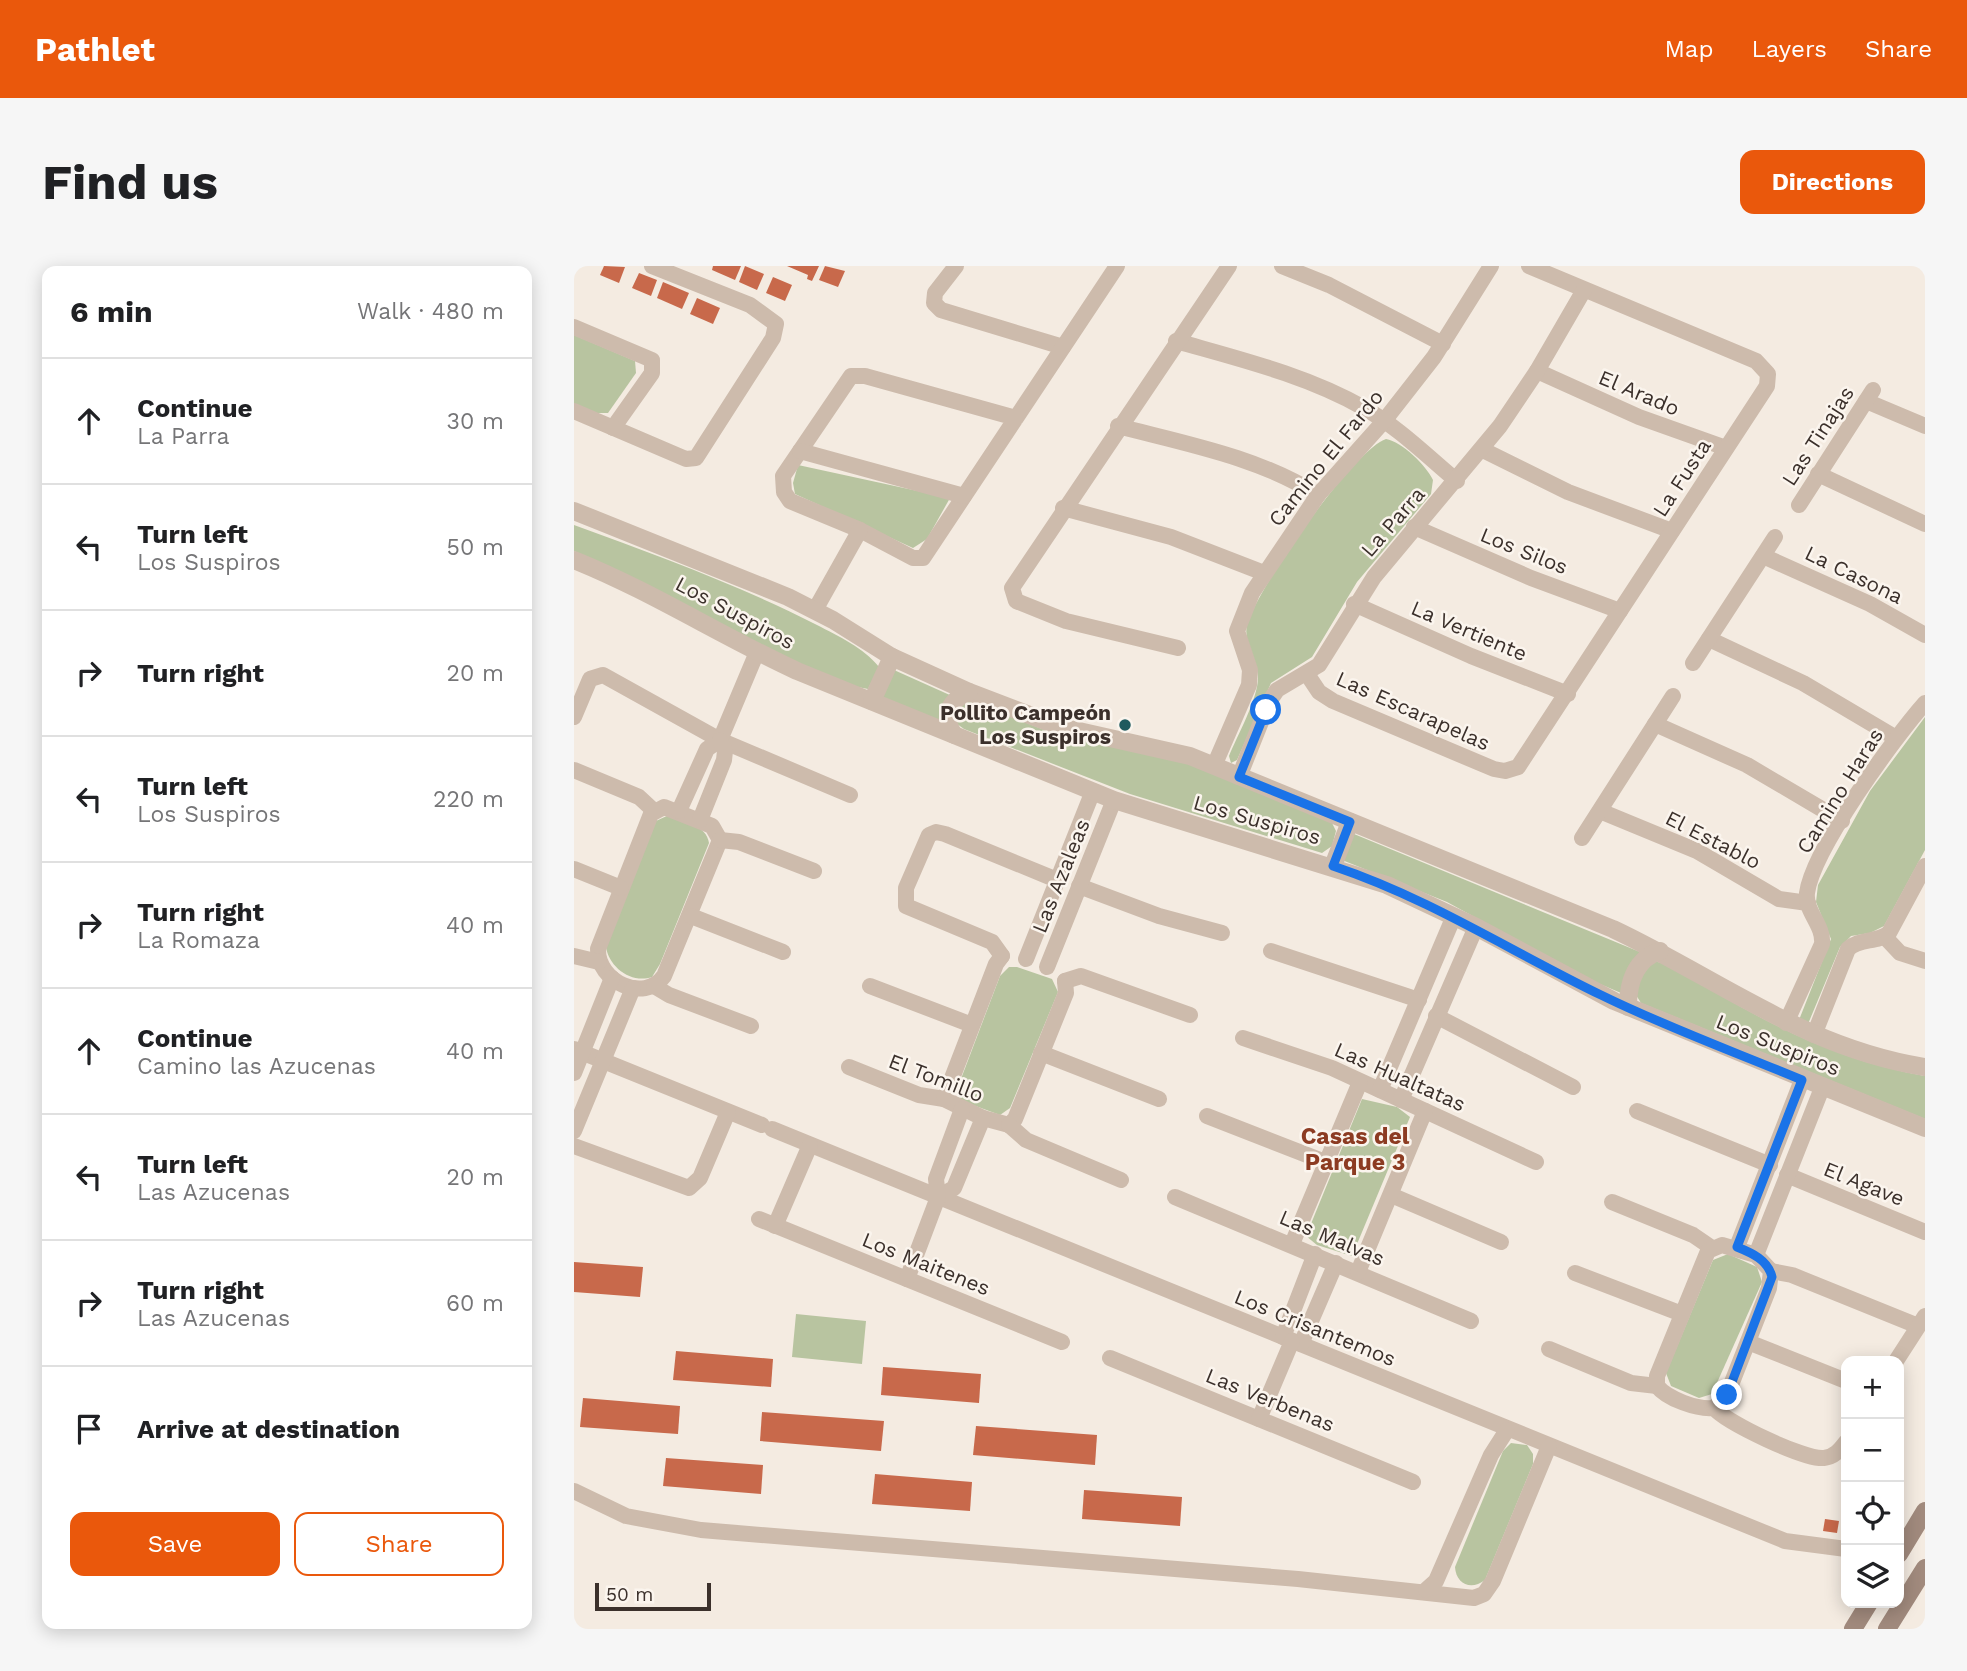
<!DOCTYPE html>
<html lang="en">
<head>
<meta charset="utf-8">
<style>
  :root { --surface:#fff; --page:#f6f6f6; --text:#202124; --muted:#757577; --line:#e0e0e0; --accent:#ea580c }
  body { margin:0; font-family:"Work Sans",sans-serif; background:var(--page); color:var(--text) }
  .controls { position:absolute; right:21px; bottom:21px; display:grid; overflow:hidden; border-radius:14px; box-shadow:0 4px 18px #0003 }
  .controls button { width:63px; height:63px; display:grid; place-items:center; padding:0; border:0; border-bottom:2px solid var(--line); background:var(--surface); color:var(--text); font:35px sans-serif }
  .scale { position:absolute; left:21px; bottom:18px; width:116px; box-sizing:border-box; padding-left:7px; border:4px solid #3b302b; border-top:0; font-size:19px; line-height:24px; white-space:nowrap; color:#3b302b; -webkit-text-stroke:5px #fbf5ee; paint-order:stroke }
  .stop { position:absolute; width:21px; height:21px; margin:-16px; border:5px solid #1a73e8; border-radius:50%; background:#fff }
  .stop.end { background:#1a73e8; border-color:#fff; box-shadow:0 2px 7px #0008 }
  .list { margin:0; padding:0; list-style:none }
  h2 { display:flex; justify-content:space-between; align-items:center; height:91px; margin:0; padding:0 28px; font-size:30px }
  h2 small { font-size:23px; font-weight:400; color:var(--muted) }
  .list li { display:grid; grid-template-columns:46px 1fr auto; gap:21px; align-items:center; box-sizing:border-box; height:126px; padding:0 28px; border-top:2px solid var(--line) }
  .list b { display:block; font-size:26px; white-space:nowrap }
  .list p { margin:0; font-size:23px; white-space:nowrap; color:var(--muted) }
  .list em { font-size:23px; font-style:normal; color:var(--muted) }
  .actions { display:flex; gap:14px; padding:21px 28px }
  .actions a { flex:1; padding:16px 0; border:2px solid var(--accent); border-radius:14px; text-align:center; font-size:24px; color:var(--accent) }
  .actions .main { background:var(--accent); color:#fff }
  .icon { flex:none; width:38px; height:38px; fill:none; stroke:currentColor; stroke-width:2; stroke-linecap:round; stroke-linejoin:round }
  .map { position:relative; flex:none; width:1351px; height:1363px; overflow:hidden; border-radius:14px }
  header { display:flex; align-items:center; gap:42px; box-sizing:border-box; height:98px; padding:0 35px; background:var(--accent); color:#fff }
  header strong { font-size:33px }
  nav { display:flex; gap:38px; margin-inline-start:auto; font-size:24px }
  .intro { display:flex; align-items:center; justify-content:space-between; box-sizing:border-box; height:168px; padding:0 42px }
  h1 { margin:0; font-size:49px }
  .button { padding:18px 32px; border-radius:14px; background:var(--accent); color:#fff; font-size:24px; font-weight:700 }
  main { display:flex; gap:42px; padding:0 42px }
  aside { flex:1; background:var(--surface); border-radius:14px; box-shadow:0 4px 18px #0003 }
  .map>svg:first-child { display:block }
  .green { fill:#b8c4a0 }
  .building { fill:#c8694b }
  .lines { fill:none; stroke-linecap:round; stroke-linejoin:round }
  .minor { stroke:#cdbbac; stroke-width:16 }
  .tertiary { stroke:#cdbbac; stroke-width:18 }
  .secondary { stroke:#a18a7d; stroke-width:18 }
  .route { stroke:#1a73e8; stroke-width:9 }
  .poi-dot { fill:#1f5a5e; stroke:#fbf5ee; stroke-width:2.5 }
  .labels { text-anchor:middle; stroke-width:5; stroke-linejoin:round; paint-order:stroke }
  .street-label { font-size:21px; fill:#3b302b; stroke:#fbf5ee }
  .poi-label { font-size:21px; font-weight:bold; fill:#3b302b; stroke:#fbf5ee; text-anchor:end }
  .neighbourhood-label { font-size:23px; font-weight:bold; fill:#8c3b22; stroke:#fbf5ee }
</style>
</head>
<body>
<header>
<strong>Pathlet</strong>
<nav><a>Map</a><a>Layers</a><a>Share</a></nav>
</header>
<div class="intro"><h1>Find us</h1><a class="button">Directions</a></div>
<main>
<aside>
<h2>6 min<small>Walk · 480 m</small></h2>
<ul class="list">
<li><svg class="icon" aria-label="ahead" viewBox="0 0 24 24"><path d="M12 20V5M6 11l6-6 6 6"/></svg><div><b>Continue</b><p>La Parra</p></div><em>30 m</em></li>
<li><svg class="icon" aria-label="left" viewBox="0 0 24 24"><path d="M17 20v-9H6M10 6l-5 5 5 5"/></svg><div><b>Turn left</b><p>Los Suspiros</p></div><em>50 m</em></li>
<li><svg class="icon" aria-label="right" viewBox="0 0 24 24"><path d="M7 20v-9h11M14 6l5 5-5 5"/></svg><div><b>Turn right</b></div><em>20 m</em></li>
<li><svg class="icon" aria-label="left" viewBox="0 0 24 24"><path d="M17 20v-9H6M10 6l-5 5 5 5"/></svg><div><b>Turn left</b><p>Los Suspiros</p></div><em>220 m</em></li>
<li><svg class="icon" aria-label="right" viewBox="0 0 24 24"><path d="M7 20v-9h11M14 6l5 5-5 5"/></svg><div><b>Turn right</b><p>La Romaza</p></div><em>40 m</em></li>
<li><svg class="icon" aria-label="ahead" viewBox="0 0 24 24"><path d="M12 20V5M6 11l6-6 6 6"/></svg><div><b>Continue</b><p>Camino las Azucenas</p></div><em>40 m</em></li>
<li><svg class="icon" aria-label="left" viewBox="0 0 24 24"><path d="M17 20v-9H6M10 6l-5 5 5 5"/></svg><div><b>Turn left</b><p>Las Azucenas</p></div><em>20 m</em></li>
<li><svg class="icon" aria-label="right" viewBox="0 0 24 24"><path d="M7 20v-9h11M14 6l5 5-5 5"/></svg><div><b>Turn right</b><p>Las Azucenas</p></div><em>60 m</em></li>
<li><svg class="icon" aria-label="arrive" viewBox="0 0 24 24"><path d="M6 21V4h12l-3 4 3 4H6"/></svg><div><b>Arrive at destination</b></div></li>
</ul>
<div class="actions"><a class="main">Save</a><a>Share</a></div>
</aside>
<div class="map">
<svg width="1351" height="1363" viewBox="0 0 1351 1363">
  <rect width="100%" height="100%" fill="#f4ebe1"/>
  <g class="green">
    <polygon points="0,69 61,95 62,107 34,147 21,147 0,139"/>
    <path d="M 812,173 C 828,176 852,199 859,214 L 857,228 L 783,316 L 738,391 L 697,417 L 663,494 L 657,497 L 655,490 C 663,470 685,431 684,410 C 683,392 669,377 673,359 C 682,324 779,184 812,173 Z"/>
    <polygon points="224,199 376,232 353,273 339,282 221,228 219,217"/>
    <path d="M 0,259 C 82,289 165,319 243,359 C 264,370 290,382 305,401 L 294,423 L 263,417 L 0,285 Z"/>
    <polygon points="320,404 378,430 367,457 305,431"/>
    <polygon points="397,435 468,463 607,495 758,557 762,565 758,580 748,587 556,528 390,463 379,455 384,436"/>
    <polygon points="1351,451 1351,584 1310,660 1296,667 1277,670 1266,681 1234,758 1225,754 1257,673 1242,636 1244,619 1296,525"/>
    <path d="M 95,549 C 110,555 133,560 135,577 L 86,698 L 78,711 C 57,718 35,701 32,681 L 82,555 Z"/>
    <polygon points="780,568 1066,686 1047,727 1012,712 873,636 768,594"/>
    <path d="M 1080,695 L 1096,699 C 1180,750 1253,793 1351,810 L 1351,853 L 1067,737 L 1062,729 L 1064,714 Z"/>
    <polygon points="435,701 443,701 478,713 484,726 436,842 426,849 388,835 382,826 426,710"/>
    <polygon points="788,833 823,841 836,851 778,990 743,979 732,970"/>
    <polygon points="1154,988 1183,1001 1188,1016 1138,1128 1125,1132 1097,1120 1092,1107 1139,994"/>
    <polygon points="222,1048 292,1055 288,1098 218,1091"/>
    <path d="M 937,1177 L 953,1179 L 959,1188 L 959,1198 L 911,1314 C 897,1325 882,1318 881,1301 L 929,1185 Z"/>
  </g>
  <g class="building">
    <polygon points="30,0 51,1 45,17 26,9"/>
    <polygon points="139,0 167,0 161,14 138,4"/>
    <polygon points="171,0 190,8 183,24 165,16"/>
    <polygon points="213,0 245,0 238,15 233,13 234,9"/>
    <polygon points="251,0 271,5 264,21 245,14"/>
    <polygon points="65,7 83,14 77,30 58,22"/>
    <polygon points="199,11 218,19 211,35 192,27"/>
    <polygon points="89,16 115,27 108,43 83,32"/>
    <polygon points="123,32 146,42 139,58 116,48"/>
    <polygon points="0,996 69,1001 66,1031 0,1026"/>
    <polygon points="102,1085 199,1093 197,1121 99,1114"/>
    <polygon points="309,1101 407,1108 405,1137 307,1129"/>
    <polygon points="9,1132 106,1140 104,1168 6,1161"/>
    <polygon points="188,1146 310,1155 307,1185 186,1175"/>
    <polygon points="402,1160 523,1169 521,1199 399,1189"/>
    <polygon points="92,1192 189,1199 187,1228 89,1220"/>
    <polygon points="301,1208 398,1216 396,1245 298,1238"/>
    <polygon points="510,1224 608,1231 606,1260 508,1253"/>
    <polygon points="1251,1253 1265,1255 1263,1267 1249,1265"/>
  </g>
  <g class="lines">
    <g class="minor">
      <polyline points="382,0 361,27 360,37 367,44 489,81"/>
      <polyline points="708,0 755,19 869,78"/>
      <polyline points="0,61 78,94 78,107 39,162"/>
      <path d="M 602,75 C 665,93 732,109 790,142 C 824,161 853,190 883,215"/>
      <polyline points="963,105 1065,151 1152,182"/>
      <polyline points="1292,135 1351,160"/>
      <polyline points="0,145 112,193 122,192 199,72 202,58 176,39 78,0"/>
      <polyline points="442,152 291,110 277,110 209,210 210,226 216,235 286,264 339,292 349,292 543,0"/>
      <path d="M 544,160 C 613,178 684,191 744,229"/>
      <polyline points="909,184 994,226 1098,265"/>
      <polyline points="226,185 390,230"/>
      <polyline points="1244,208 1351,258"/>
      <polyline points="1225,239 1299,124"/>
      <polyline points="489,242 597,271 690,307"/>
      <polyline points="840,261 957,312 1046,345"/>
      <polyline points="1189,290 1296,338 1351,369"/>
      <polyline points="780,338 897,390 994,428"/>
      <polyline points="241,344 286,264"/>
      <polyline points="1135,373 1229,417 1322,472"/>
      <polyline points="604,382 492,355 442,335 438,322 655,0"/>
      <polyline points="1119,397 1201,271"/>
      <polyline points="733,408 745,426 759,435 920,503 931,505 944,501 1193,120 1194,108 1182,95 955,0"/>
      <polyline points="0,451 16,413 29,409 146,474 276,529"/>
      <polyline points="1081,458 1173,499 1268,555"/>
      <polyline points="640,500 675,419 676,404 663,365 678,327 744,229 810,155 860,91 917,0"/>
      <polyline points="0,504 65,531 79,544"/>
      <polyline points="665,511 695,436 703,424 745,399 800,311 926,160 963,105 1010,24"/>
      <path d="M 90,541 L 138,560 L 146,574 L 90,710 C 70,738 23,715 24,683 L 77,548 Z"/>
      <polyline points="105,545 133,483 146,474 183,386"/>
      <polyline points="1026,545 1123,585 1205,633 1234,637"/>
      <polyline points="126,554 150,494 151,485 146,474"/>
      <polyline points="1008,572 1099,430"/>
      <polyline points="146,574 165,576 240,605"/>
      <polyline points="0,603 47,622"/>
      <polyline points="505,620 585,650 648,667"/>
      <polyline points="117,650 209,686"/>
      <polyline points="1311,671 1326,687 1351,695"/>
      <polyline points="697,685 845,734"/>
      <polyline points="0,690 25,696"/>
      <polyline points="428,690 418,676 332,640 332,622 355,569 362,566 371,568 483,614"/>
      <polyline points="452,693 519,525"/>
      <polyline points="473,701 540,534"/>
      <polyline points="491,715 507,710 616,749"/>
      <polyline points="80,720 95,729 177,760"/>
      <polyline points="296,720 398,759"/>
      <polyline points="862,750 999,821"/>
      <path d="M 1212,757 L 1248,678 C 1250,659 1231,646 1233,627 C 1239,583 1320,472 1351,437"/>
      <path d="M 1240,769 L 1274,683 C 1286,672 1303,677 1315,667 L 1351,600"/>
      <polyline points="669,772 758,802 962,896"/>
      <polyline points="0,783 188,859"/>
      <polyline points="467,787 585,833"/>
      <polyline points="275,801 345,829 370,833 409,852 435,859"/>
      <polyline points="0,807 38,712"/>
      <polyline points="806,824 880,650"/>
      <polyline points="370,833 422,698 428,690"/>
      <polyline points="827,834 902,661"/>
      <polyline points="1063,845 1196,899"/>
      <polyline points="633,850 751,896"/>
      <polyline points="435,859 441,853 492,727 491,715"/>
      <polyline points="435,859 452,874 547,914"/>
      <polyline points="198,863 1211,1275 1272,1283"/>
      <polyline points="0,865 59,722"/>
      <polyline points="0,880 115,922 126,912 154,846"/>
      <polyline points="1213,909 1351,966"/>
      <polyline points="817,929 927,976"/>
      <polyline points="364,931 380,922 409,852"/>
      <polyline points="601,931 897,1055"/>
      <polyline points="1038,936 1119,969 1138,982"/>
      <polyline points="185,953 488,1076"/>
      <polyline points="201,960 236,879"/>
      <polyline points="718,978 786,816"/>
      <polyline points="1163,981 1228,814"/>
      <polyline points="1197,1005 1218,1009 1344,1060"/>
      <polyline points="784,1006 851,845"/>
      <polyline points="1001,1007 1108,1048"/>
      <polyline points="333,1013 364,931 362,913 388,843"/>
      <polyline points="709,1071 741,988"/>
      <polyline points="1174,1076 1272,1115"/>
      <polyline points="727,1078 762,997"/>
      <polyline points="975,1083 1057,1117 1083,1120"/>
      <polyline points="536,1092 839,1216"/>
      <polyline points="1322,1095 1351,1050"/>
      <path d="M 1083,1120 C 1093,1133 1124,1144 1140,1142 C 1153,1157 1231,1194 1250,1192 C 1260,1191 1266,1184 1272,1176"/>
      <polyline points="1083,1120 1083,1110 1134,985 1148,979 1182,989"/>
      <polyline points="1140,1142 1153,1129 1195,1022 1197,1005 1182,989 1248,822"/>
      <polyline points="685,1153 718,1075"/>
      <polyline points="0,1225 52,1250 127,1264 724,1313 900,1332 910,1328 919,1315 975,1180"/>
      <polyline points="852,1324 862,1315 917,1189 933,1164"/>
    </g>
    <g class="tertiary">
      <path d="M 0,245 L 214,331 L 259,354 L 318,391 L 395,426 L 487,461 L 616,490 L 1039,663 C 1145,713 1231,782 1351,801"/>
      <path d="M 0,294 C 77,325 147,370 223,405 L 540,534 L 813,619 L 902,661 L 1040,735 L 1351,862"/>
      <polyline points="298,435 318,391"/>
      <path d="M 380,469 C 367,450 376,434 395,426"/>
      <polyline points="759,600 776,556"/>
      <path d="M 1054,741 C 1054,717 1061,693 1086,685"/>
    </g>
    <g class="secondary">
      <polyline points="1325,1288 1351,1245"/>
      <polyline points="1279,1363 1295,1337"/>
      <polyline points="1313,1363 1351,1302"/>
    </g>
  </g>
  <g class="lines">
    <path class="route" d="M 692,444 L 665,511 L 776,556 L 759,600 C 857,633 936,685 1027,729 C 1092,761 1161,786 1228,814 L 1163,981 C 1178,987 1194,994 1198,1011 L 1153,1129"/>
  </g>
  <circle class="poi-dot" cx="551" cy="459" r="7"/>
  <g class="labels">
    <g class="street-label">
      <text transform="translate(1065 127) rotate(23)" y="7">El Arado</text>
      <text transform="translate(1244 170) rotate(-57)" y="7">Las Tinajas</text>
      <text transform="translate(752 192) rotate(-51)" y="7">Camino El Fardo</text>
      <text transform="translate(1108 212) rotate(-57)" y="7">La Fusta</text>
      <text transform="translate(819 256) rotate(-49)" y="7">La Parra</text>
      <text transform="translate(950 285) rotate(22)" y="7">Los Silos</text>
      <text transform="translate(1280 309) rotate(26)" y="7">La Casona</text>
      <text transform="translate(161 347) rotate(28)" y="7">Los Suspiros</text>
      <text transform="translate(895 365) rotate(23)" y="7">La Vertiente</text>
      <text transform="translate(839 445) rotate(24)" y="7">Las Escarapelas</text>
      <text transform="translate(1266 525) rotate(-58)" y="7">Camino Haras</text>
      <text transform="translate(683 554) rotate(16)" y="7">Los Suspiros</text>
      <text transform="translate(1139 574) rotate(27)" y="7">El Establo</text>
      <text transform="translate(487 610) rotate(-68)" y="7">Las Azaleas</text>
      <text transform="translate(1204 779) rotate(22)" y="7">Los Suspiros</text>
      <text transform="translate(826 811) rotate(24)" y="7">Las Hualtatas</text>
      <text transform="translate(362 812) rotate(21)" y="7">El Tomillo</text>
      <text transform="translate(1290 918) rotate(22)" y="7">El Agave</text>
      <text transform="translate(758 972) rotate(23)" y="7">Las Malvas</text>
      <text transform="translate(352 998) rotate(22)" y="7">Los Maitenes</text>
      <text transform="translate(741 1062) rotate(22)" y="7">Los Crisantemos</text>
      <text transform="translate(696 1134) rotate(22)" y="7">Las Verbenas</text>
    </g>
    <g class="poi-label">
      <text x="537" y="454">Pollito Campeón<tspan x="537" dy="24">Los Suspiros</tspan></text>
    </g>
    <g class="neighbourhood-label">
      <text x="781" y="878">Casas del<tspan x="781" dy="26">Parque 3</tspan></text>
    </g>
  </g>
</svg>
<div class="controls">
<button>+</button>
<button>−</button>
<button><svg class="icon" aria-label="locate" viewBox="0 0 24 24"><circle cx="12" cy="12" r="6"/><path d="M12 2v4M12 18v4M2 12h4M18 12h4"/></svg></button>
<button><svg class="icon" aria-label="layers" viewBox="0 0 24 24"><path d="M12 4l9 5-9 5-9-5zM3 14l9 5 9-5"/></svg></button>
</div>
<div class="scale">50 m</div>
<div class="stop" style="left:692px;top:444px"></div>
<div class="stop end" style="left:1153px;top:1129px"></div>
</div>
</main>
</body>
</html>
